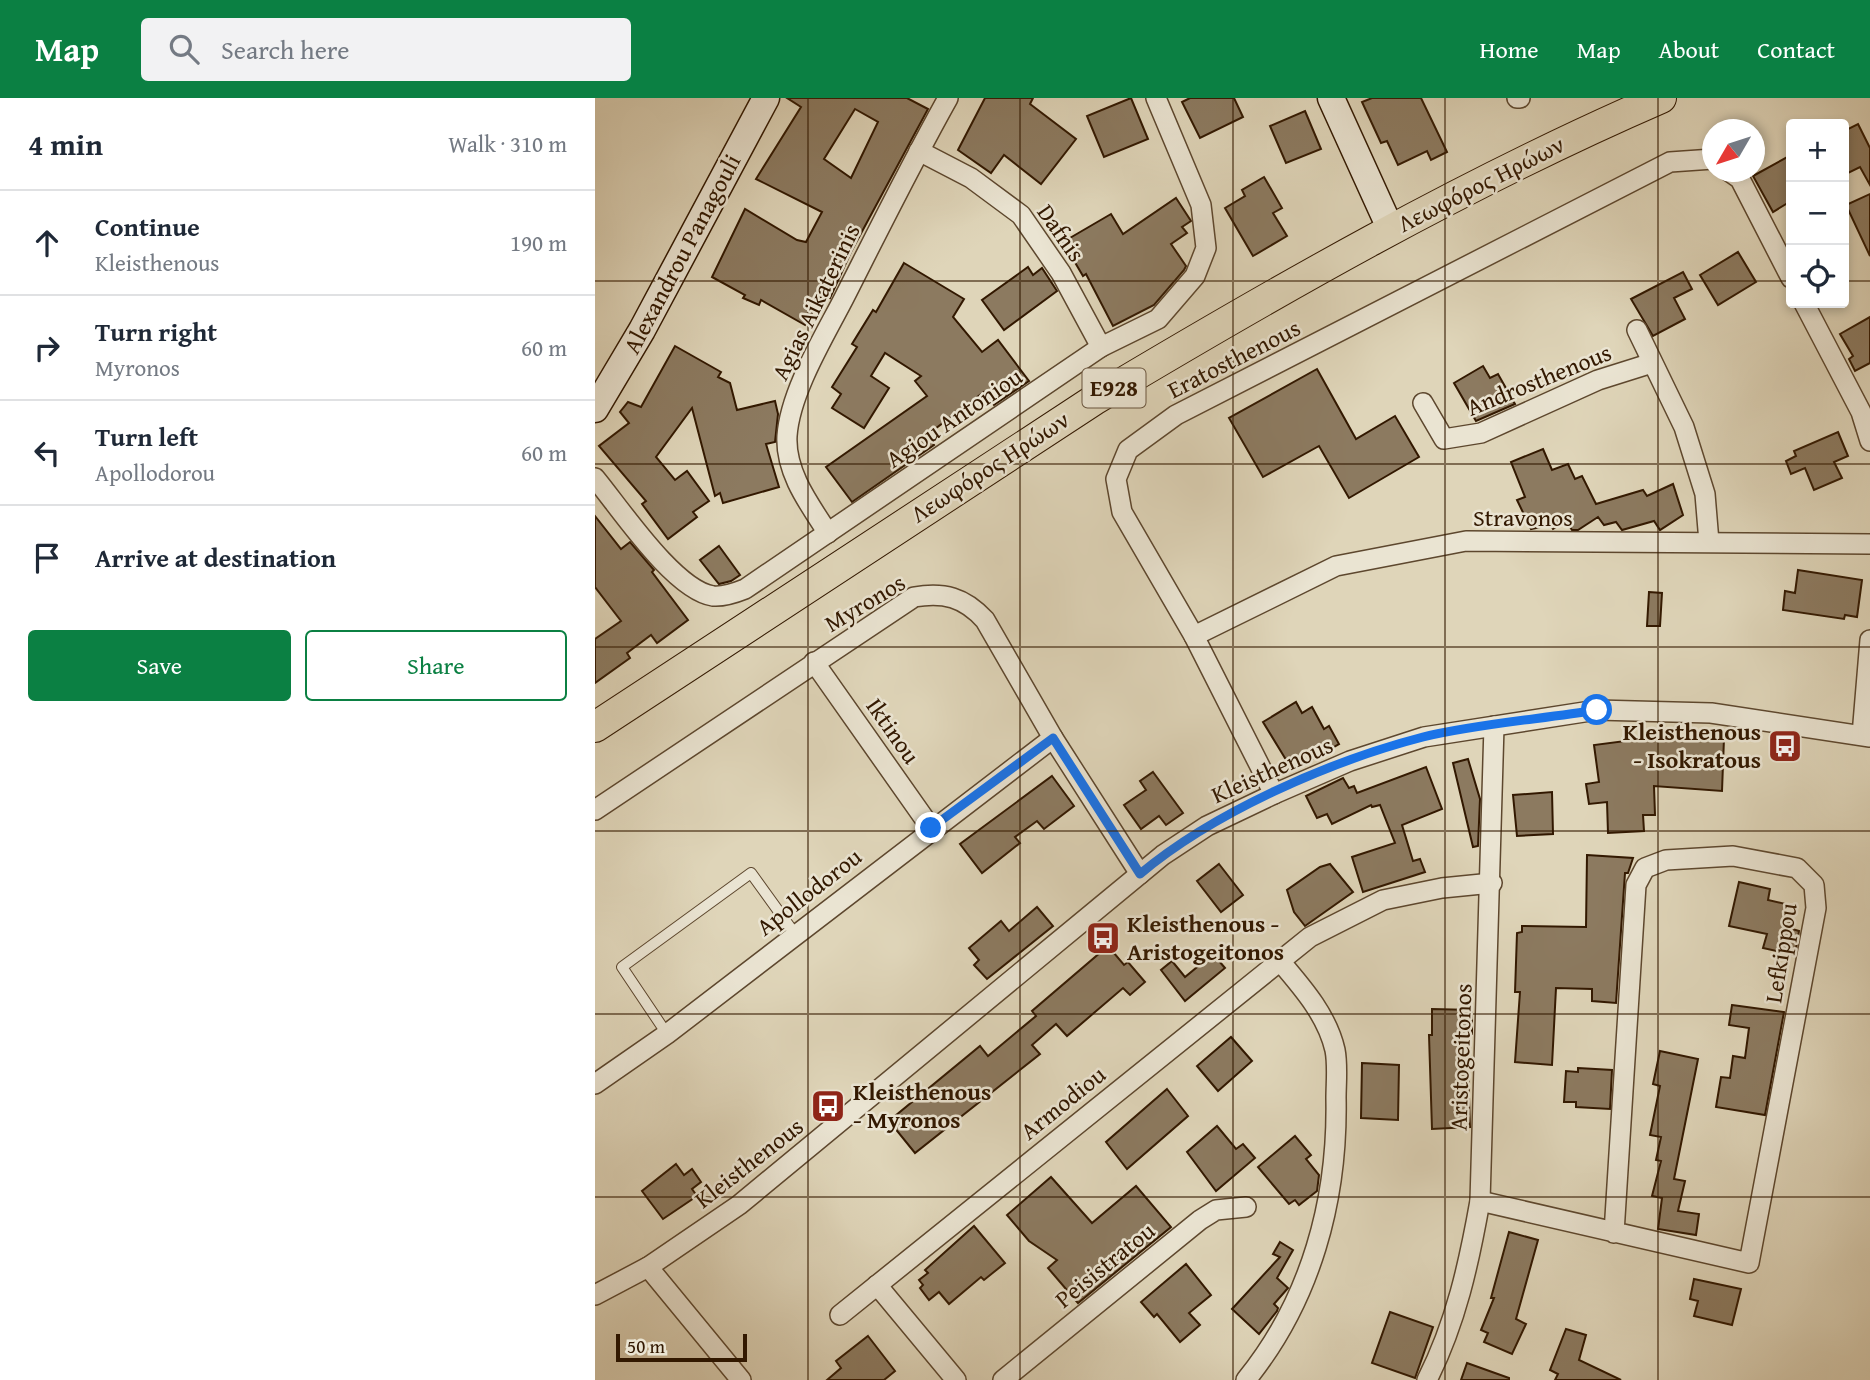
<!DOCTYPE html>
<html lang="en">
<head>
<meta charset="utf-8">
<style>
  :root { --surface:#fff; --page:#f2f2f3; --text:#1f2937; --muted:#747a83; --line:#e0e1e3; --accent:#0b8043 }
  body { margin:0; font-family:"Gentium Book Plus",serif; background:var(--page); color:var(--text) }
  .controls { position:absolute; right:21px; top:21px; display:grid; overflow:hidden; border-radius:7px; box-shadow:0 4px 10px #0003 }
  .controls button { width:63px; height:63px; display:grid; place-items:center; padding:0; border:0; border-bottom:2px solid var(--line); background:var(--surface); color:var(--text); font:35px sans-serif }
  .compass { position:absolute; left:1107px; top:21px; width:63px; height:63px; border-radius:50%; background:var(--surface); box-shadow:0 4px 10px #0003; rotate:231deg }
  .scale { position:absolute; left:21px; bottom:18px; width:131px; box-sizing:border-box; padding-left:7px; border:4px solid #321800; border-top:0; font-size:19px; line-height:24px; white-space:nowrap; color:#321800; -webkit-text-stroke:5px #eae4d2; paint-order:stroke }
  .stop { position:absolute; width:21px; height:21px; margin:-16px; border:5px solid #1a73e8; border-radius:50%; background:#fff }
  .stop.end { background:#1a73e8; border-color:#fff; box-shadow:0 2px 7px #0008 }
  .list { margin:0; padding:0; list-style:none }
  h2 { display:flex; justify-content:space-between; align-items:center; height:91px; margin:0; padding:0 28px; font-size:30px }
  h2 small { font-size:23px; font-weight:400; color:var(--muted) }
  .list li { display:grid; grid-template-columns:46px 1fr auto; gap:21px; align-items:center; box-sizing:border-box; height:105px; padding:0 28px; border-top:2px solid var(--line) }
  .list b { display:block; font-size:26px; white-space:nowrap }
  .list p { margin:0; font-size:23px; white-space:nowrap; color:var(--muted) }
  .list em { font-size:23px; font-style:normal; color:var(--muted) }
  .actions { display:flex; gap:14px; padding:21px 28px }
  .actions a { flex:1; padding:16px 0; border:2px solid var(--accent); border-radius:7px; text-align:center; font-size:24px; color:var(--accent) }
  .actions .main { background:var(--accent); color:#fff }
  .icon { flex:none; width:38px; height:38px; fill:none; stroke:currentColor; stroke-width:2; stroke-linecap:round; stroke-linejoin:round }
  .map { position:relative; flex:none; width:1275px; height:1282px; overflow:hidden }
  header { display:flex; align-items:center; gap:42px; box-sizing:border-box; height:98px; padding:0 35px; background:var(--accent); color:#fff }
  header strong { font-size:33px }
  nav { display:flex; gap:38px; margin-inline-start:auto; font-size:24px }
  .search { width:490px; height:63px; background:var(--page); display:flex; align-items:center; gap:18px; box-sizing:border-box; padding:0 24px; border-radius:7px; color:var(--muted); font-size:26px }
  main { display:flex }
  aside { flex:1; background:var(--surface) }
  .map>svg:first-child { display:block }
  .building { fill:#8c7a60; stroke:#321800; stroke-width:2; fill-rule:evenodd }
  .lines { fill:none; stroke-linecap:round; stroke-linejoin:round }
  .lane-casing { stroke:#5d472e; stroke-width:12 }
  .street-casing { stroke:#5d472e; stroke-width:22 }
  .secondary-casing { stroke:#321800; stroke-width:29 }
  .primary-casing { stroke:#321800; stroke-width:32 }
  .lane { stroke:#eae4d2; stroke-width:10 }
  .street { stroke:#eae4d2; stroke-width:19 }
  .secondary { stroke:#eae4d2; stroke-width:26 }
  .primary { stroke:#dfd5b9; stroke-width:30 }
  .route { stroke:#1a73e8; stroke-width:9 }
  .grid { fill:none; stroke:#321800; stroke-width:2; stroke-opacity:0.55 }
  .labels { text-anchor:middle; stroke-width:5; stroke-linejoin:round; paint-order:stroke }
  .shield { fill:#eae4d2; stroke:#69553f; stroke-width:2 }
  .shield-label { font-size:23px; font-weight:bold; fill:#321800 }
  .street-label { font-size:24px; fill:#321800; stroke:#eae4d2 }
  .poi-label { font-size:24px; font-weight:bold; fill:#321800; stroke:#eae4d2; text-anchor:start }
</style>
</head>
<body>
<header>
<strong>Map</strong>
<div class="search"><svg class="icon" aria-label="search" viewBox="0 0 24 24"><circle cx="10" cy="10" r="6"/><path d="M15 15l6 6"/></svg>Search here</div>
<nav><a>Home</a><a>Map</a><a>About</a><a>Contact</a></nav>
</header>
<main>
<aside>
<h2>4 min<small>Walk · 310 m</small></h2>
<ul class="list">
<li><svg class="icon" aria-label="ahead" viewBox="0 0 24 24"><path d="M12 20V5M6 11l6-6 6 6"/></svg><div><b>Continue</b><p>Kleisthenous</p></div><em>190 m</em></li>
<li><svg class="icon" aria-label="right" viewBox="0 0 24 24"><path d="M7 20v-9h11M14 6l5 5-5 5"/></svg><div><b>Turn right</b><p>Myronos</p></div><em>60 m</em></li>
<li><svg class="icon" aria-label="left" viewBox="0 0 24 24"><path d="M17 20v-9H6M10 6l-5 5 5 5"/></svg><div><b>Turn left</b><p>Apollodorou</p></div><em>60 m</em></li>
<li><svg class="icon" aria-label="arrive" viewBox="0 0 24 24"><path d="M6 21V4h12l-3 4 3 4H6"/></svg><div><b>Arrive at destination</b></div></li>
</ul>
<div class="actions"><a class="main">Save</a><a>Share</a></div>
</aside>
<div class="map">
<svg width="1275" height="1282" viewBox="0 0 1275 1282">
  <rect width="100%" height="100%" fill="#dfd5b9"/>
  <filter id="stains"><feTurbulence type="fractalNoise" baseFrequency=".00286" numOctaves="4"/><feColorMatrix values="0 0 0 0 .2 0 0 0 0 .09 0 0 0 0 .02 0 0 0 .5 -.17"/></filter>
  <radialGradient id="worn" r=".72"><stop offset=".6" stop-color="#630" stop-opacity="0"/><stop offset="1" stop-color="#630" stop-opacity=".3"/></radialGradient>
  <g class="building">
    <path d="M 192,0 L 312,0 L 333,11 L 256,154 L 235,200 L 228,196 L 210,227 L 166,202 L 164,207 L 148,200 L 150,197 L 117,179 L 150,111 L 202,142 L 211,144 L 227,114 L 161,81 L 206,9 ZM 260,11 L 283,24 L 256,80 L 229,61 Z"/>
    <polygon points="390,0 438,0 435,6 481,41 446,86 409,57 396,75 363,52"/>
    <polygon points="536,0 553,41 509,59 492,18"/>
    <polygon points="595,0 639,0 648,19 605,40 587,4"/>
    <polygon points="777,0 826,0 852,54 836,62 832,53 803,67 792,43 786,45 767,4"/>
    <polygon points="710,13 726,51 691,65 675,28"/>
    <polygon points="1263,26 1275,50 1275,87 1265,69 1249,77 1249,33"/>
    <polygon points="1196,57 1196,103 1178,114 1158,78"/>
    <polygon points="669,79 687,110 678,115 692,138 658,158 630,110 650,98 647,92"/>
    <polygon points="1275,96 1275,158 1251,107"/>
    <polygon points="581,100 596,123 587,129 592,135 576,146 591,168 589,172 559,207 518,228 491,176 488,178 468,144 516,116 528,136"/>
    <polygon points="1143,154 1161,184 1123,207 1105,177"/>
    <polygon points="309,165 369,201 358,219 387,254 403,242 434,283 399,307 389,294 332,337 339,347 257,404 231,369 332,298 320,283 326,278 290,255 276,278 294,290 269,330 237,310 246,296 237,289 262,249 257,246 278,212 281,214"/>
    <polygon points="433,169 438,177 447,170 462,193 409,232 387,202"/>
    <polygon points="1088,174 1097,191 1079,200 1090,221 1058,238 1036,201"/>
    <polygon points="1275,219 1275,265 1260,273 1254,261 1258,258 1245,236"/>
    <polygon points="80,248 126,274 123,279 135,285 142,312 180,303 183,316 180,344 171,346 184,389 128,405 125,395 120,398 97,310 61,359 80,382 92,373 114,403 98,414 102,419 73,441 47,406 51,403 4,348 34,325 25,314 33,304 46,309"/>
    <polygon points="888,268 895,280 903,276 920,306 881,323 859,285"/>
    <polygon points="722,271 761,341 800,318 824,359 754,400 724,348 668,379 634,320"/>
    <polygon points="1243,334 1253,358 1239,364 1247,380 1219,392 1210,370 1196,376 1191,363 1201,358 1199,353"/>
    <polygon points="948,351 957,372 973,366 980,381 987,378 1001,406 1048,392 1052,398 1078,386 1088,417 1065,432 1059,423 1027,432 1021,424 1009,427 1003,419 983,432 977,432 971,423 958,431 955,427 936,431 922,402 930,399 916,364"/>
    <polygon points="0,418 26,451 35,444 59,472 57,474 93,522 62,545 56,537 32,555 35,560 0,585 0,541 26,523 0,489"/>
    <polygon points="124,448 145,477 136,483 124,486 105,462"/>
    <polygon points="1203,472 1267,482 1262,519 1250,517 1249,521 1188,512 1190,493 1200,495"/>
    <polygon points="1054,494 1067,495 1065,528 1052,528"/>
    <polygon points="701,604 707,615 717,609 729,631 734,628 744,646 716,662 711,654 693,665 668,624"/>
    <polygon points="1069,638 1103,642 1103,639 1129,640 1127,693 1059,688 1060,717 1048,717 1049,733 1013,735 1012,704 994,706 991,686 1004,684 999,647"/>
    <polygon points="873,661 885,701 883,748 878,749 858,665"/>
    <polygon points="831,669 847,711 807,727 818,763 825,761 830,774 768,794 757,759 800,745 785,707 777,709 776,707 737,726 732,716 722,720 711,698 748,680 754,690 759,688 762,695"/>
    <polygon points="558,674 588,715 571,727 564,718 546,731 529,707 551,692 545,683"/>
    <polygon points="457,678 479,708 449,731 442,723 420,739 425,745 387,775 365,746"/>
    <polygon points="957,694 958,736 922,738 918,697"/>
    <polygon points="992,757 1038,760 1033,775 1030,775 1021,905 997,903 997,891 961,890 957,967 920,964 925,894 920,894 922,835 927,834 927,828 991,829"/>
    <polygon points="624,766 648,797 626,814 602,783"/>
    <polygon points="735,766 758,794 710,828 699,814 692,792 725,769"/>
    <polygon points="1144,784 1175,791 1173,802 1199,808 1194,830 1204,833 1200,857 1168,850 1172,836 1134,828"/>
    <polygon points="442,809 458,828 392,881 379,867 384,862 374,850 406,823 414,833"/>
    <polygon points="513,848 529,867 533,864 550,884 535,897 528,890 472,938 461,926 437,947 445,956 320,1055 294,1023 385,948 393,958 441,918 437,913"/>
    <polygon points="618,856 630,870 590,903 566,872 577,863 590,879"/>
    <polygon points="1137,907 1189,914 1170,1017 1121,1009 1126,979 1135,980 1138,958 1150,960 1154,930 1134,927"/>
    <polygon points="837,911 877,912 877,936 867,936 868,969 873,969 875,1029 837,1031 834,937 837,937"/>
    <polygon points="636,939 657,963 623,993 602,968"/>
    <polygon points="1065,953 1103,961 1079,1081 1090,1083 1083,1113 1104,1116 1101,1137 1063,1131 1067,1100 1057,1098 1066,1063 1061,1062 1066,1039 1055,1037 1065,988 1058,986"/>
    <polygon points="767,965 804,967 803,1022 766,1020"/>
    <polygon points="983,970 1017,972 1015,1011 981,1009 981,1004 969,1004 971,973 983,974"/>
    <polygon points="572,991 593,1018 532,1071 511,1044"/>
    <polygon points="622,1028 641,1051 648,1046 660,1060 621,1093 592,1054"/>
    <polygon points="700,1038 716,1057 711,1061 724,1077 722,1093 704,1107 700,1102 694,1106 663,1069"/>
    <polygon points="81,1066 89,1077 97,1071 106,1084 97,1091 102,1098 68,1121 47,1093"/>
    <polygon points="456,1079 497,1125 541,1088 576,1129 483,1205 453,1170 462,1162 434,1143 412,1117"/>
    <polygon points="379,1128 410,1165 389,1182 386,1179 354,1206 344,1194 334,1202 325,1190 328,1187 324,1182 333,1175 330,1172"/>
    <polygon points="914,1134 943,1142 921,1221 931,1226 917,1256 889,1244 893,1235 886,1232 899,1200 896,1200"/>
    <polygon points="685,1144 698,1152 682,1180 693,1190 679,1206 683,1210 682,1213 664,1236 637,1211 685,1159 678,1156"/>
    <polygon points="591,1166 616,1197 594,1215 605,1227 585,1244 562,1216 559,1219 546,1204"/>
    <polygon points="1099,1181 1146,1191 1137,1227 1099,1218 1103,1203 1095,1201"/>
    <polygon points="795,1214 838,1229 820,1280 777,1265"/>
    <polygon points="971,1231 991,1237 984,1262 1026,1282 960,1282 963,1276 955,1272"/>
    <polygon points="273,1238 300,1273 289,1282 232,1282 246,1270 241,1263"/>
    <polygon points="872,1265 914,1280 914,1282 866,1282"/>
  </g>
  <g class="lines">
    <g class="lane-casing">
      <polyline id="lane" points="72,936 27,869 156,775 200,836"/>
    </g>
    <g class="street-casing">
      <g id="street">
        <polyline points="922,0 925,0"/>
        <polyline points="324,53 376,80 426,117 466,175 506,249"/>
        <polyline points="1135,74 1145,81 1196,180"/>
        <polyline points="1209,205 1266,314 1275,343"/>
        <polyline points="1042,232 1089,329 1110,396 1114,444"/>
        <polyline points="828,305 849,341 886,335 1003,282 1057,265"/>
        <path d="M 0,380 C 25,410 79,492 118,498 C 129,499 140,495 150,491 L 506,249 L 563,221 L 600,178 L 611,150 L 606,107 L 561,0"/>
        <path d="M 233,435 C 214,406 190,374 192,338 C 195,294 229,239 249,200 C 283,133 316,66 353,0"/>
        <polyline points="599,538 741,468 871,443 1275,446"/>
        <polyline points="219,564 336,730"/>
        <polyline points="1267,637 1275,542"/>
        <polyline points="679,696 599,538 527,414 521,381 533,352 581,317 1075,64 1118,61"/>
        <path d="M 0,712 L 319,499 C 349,494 369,499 390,522 L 458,640 L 545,776"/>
        <polyline points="0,986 72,936 458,640"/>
        <polyline points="885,1103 1154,1165 1221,810 1219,787 1202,770 1138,758 1071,762 1050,770 1041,787 1019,1135"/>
        <polyline points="53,1169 146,1282"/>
        <polyline points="282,1187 361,1282"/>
        <polyline points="0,1197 53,1169 144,1107 568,757 612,728 679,696 755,663 829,639 1002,612 1116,615 1275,639"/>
        <polyline points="245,1217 715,839 788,802 847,790 897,785"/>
        <polyline points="408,1282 605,1122 621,1112 651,1109"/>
        <path d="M 651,1282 C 716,1202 743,1102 741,1000 C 741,985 743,967 740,952 C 732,917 707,889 684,862"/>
        <path d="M 832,1282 C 861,1225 874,1165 885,1103 L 899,628"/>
      </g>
    </g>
    <g class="secondary-casing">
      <g id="secondary">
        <polyline points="736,0 796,132"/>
        <polyline points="0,311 47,232 171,0"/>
      </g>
    </g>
    <g class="primary-casing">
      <path id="primary" d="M 0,629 L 499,302 C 683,192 870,85 1066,0"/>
    </g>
    <use href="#lane" class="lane"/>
    <use href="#street" class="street"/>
    <use href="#secondary" class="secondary"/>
    <use href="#primary" class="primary"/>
  </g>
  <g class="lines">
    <path class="route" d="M 336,730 L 458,640 L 545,776 C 619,714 735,663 828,639 C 881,626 947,621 1002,612"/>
  </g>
  <path class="grid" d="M 213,0 L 213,1282M 425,0 L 425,1282M 638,0 L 638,1282M 850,0 L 850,1282M 1063,0 L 1063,1282M 0,183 L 1196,183M 1249,183 L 1275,183M 0,366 L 1275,366M 0,549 L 1275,549M 0,733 L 1275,733M 0,916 L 1275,916M 0,1099 L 1275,1099"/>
  <defs>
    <g id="bus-square" transform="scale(1.75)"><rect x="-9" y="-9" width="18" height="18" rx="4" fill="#8f2418" stroke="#eae4d2"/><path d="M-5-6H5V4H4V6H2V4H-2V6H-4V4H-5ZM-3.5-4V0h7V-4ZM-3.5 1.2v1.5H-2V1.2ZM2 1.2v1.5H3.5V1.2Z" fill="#fff"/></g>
  </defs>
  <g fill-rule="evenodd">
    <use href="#bus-square" x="1190" y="648"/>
    <use href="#bus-square" x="508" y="840"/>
    <use href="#bus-square" x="233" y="1008"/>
  </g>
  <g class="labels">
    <rect class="shield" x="487.5" y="270.5" width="63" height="39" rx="5"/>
    <g class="shield-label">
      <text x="519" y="298">E928</text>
    </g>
    <g class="street-label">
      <text transform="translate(886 86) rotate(-27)" y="8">Λεωφόρος Ηρώων</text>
      <text transform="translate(466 135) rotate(55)" y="8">Dafnis</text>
      <text transform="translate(87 156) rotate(-62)" y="8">Alexandrou Panagouli</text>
      <text transform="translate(221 204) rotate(-64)" y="8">Agias Aikaterinis</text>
      <text transform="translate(639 261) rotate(-27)" y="8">Eratosthenous</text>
      <text transform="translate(944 282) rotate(-22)" y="8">Androsthenous</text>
      <text transform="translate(359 320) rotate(-34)" y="8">Agiou Antoniou</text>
      <text transform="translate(395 369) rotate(-33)" y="8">Λεωφόρος Ηρώων</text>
      <text x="928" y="428">Stravonos</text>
      <text transform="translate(270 505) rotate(-31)" y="8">Myronos</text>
      <text transform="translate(298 633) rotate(55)" y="8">Iktinou</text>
      <text transform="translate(677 672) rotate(-24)" y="8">Kleisthenous</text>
      <text transform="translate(214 794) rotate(-38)" y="8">Apollodorou</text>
      <text transform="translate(1186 855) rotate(-81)" y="8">Lefkippou</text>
      <text transform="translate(866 959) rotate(-88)" y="8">Aristogeitonos</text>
      <text transform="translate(468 1005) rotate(-39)" y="8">Armodiou</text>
      <text transform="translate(154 1065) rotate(-38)" y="8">Kleisthenous</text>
      <text transform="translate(510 1167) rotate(-39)" y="8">Peisistratou</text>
    </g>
    <g class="poi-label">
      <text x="1166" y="642" text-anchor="end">Kleisthenous<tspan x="1166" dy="28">- Isokratous</tspan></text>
      <text x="532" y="834">Kleisthenous -<tspan x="532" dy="28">Aristogeitonos</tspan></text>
      <text x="258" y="1002">Kleisthenous<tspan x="258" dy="28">- Myronos</tspan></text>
    </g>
  </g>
  <rect width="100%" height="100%" filter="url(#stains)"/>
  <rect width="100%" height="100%" fill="url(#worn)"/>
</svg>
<div class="controls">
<button>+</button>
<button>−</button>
<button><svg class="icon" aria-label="locate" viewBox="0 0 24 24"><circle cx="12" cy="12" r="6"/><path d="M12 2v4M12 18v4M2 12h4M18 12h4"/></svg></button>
</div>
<svg class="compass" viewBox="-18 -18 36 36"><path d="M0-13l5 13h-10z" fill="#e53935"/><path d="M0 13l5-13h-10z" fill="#747a83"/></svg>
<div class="scale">50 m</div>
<div class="stop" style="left:1002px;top:612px"></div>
<div class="stop end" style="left:336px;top:730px"></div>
</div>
</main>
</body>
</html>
